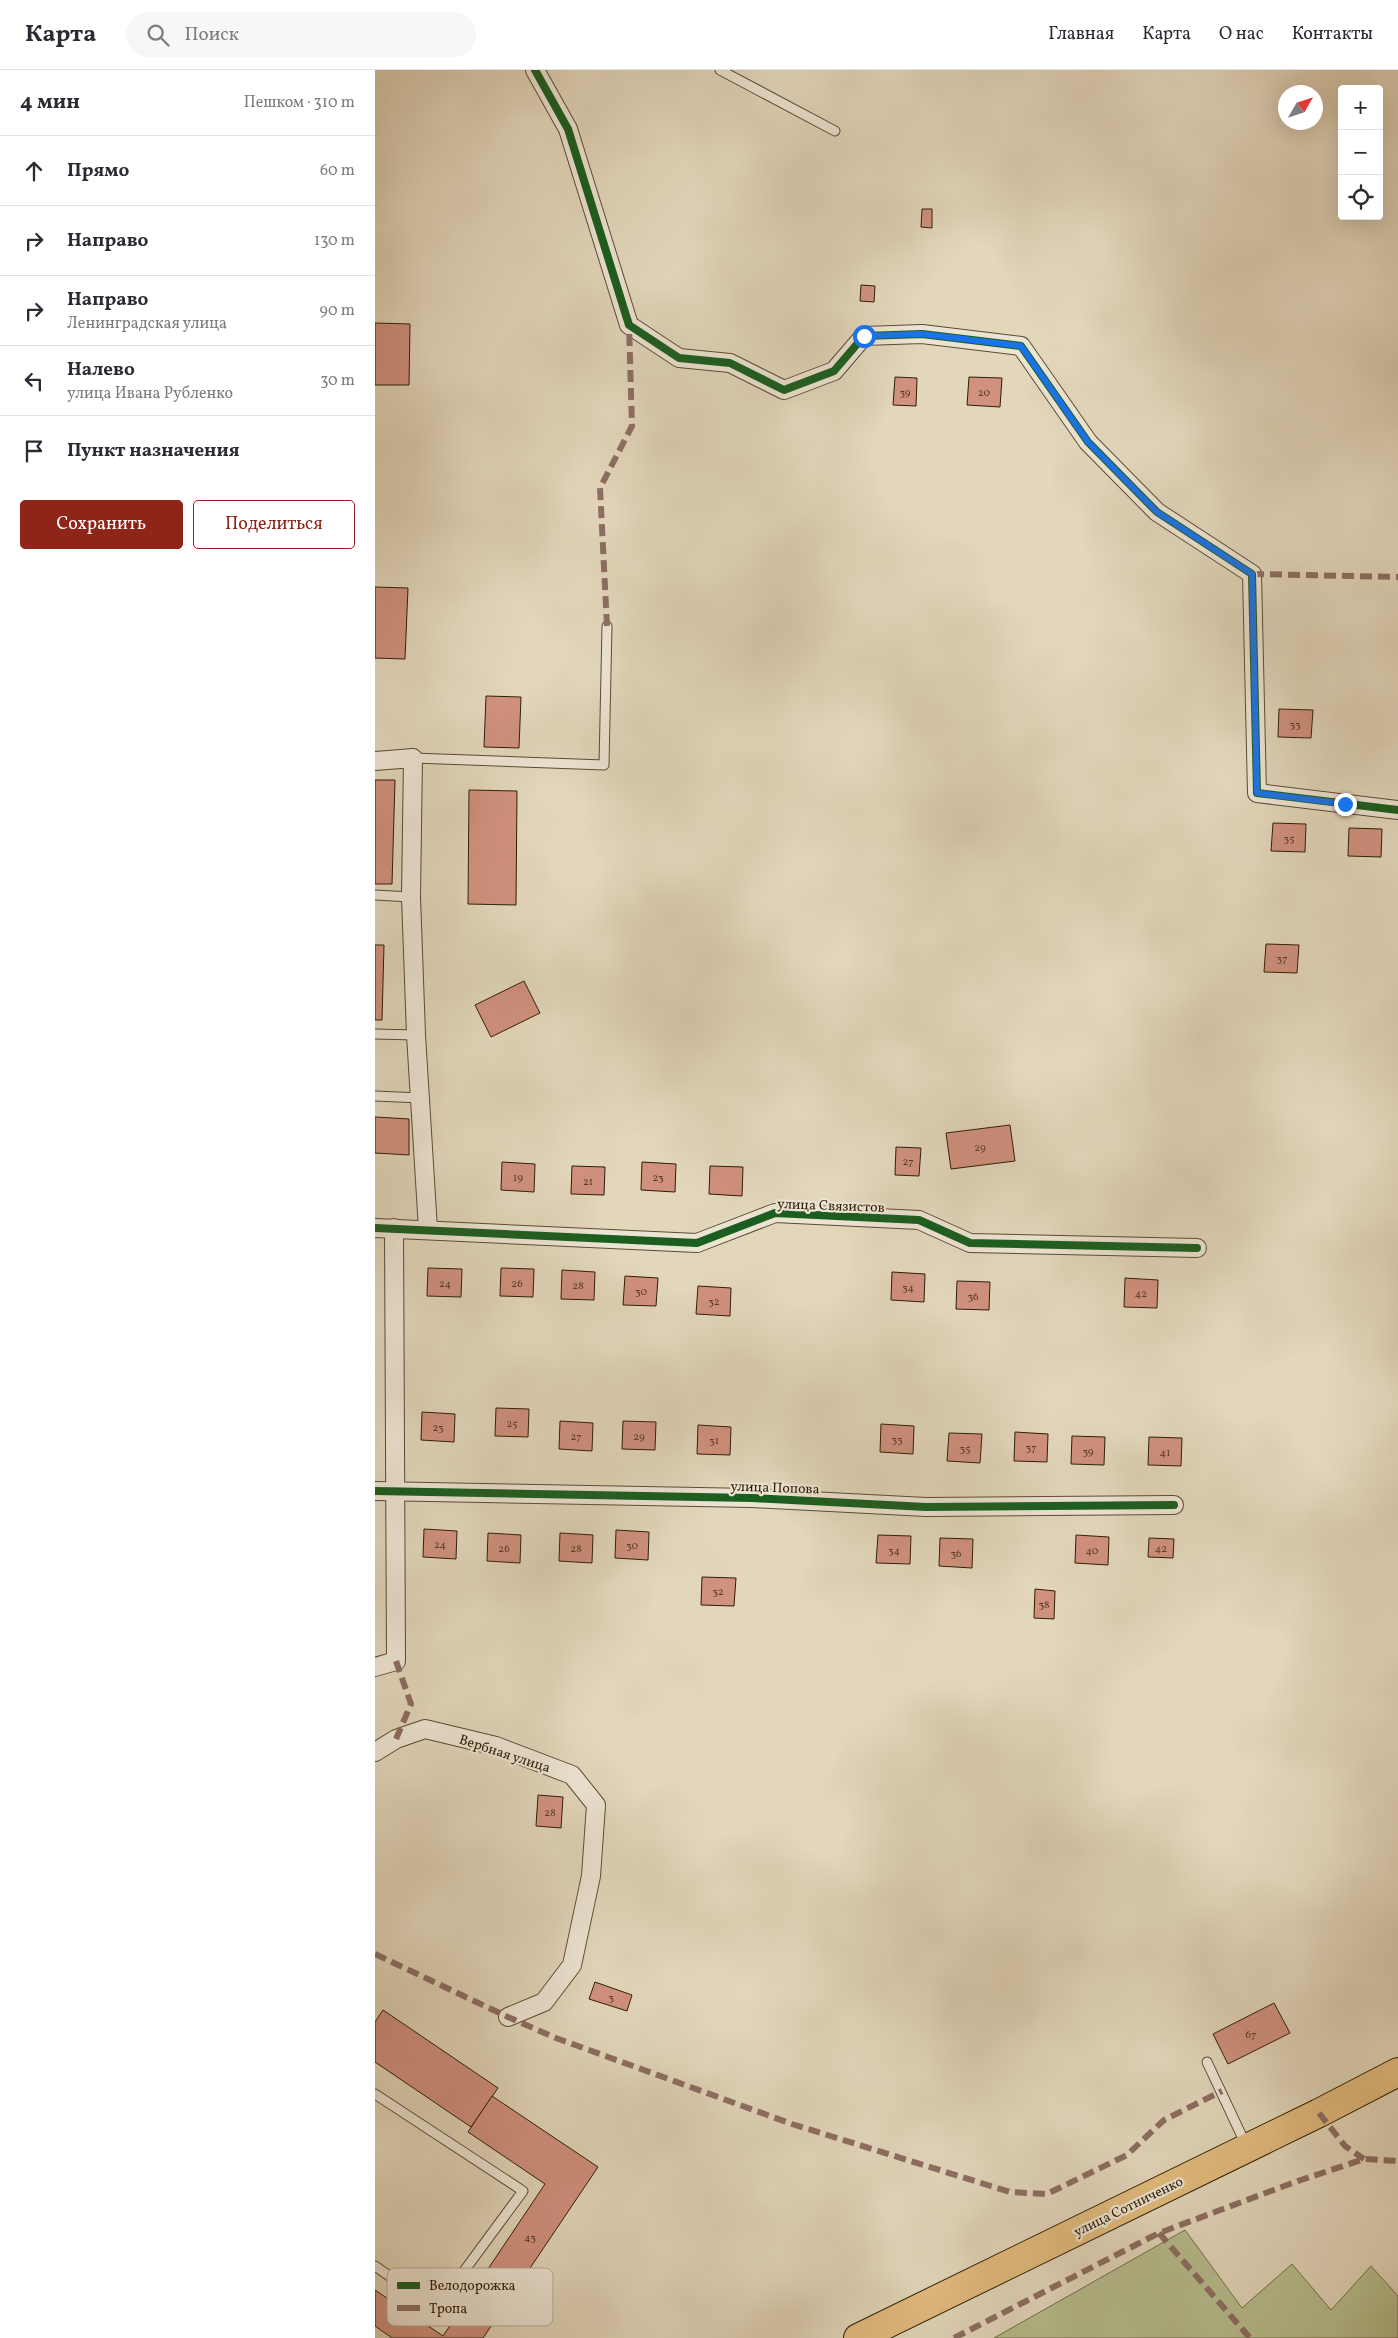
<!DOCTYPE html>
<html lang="ru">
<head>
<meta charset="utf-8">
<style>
  :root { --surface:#fff; --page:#f7f7f7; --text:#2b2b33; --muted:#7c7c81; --line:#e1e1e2; --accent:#8f2418 }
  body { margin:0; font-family:Vollkorn,serif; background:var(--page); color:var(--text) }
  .controls { position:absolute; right:15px; top:15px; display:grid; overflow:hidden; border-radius:5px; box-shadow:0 5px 20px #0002 }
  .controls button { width:45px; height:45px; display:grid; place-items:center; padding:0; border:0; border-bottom:1px solid var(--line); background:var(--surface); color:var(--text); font:25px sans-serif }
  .compass { position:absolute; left:903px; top:15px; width:45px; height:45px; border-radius:50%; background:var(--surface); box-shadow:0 5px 20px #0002; rotate:51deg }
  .stop { position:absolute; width:15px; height:15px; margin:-11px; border:4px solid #1a73e8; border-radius:50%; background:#fff }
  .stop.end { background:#1a73e8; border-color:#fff; box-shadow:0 1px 5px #0008 }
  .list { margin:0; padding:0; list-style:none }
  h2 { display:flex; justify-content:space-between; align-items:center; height:65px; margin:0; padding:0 20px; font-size:21px }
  h2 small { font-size:16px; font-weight:400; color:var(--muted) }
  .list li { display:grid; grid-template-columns:32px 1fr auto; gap:15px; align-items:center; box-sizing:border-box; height:70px; padding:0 20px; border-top:1px solid var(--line) }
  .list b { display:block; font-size:19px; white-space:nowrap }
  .list p { margin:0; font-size:16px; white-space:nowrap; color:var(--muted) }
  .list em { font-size:16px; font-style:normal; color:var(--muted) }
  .actions { display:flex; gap:10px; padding:15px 20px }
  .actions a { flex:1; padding:11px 0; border:1px solid var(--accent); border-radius:5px; text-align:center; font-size:18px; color:var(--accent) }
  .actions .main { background:var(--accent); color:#fff }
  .icon { flex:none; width:28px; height:28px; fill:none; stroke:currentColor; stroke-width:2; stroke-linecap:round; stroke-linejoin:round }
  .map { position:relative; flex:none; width:1023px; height:2268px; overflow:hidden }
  header { display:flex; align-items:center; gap:30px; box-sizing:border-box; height:70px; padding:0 25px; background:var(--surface); border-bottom:1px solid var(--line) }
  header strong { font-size:24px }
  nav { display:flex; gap:28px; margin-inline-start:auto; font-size:18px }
  .search { width:350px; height:45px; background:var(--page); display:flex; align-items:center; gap:12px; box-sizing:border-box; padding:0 18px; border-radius:28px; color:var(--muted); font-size:19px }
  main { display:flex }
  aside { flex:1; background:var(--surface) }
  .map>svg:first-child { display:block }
  .green { fill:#b6bd8e; stroke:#726e4a }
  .building { fill:#d0917f; stroke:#2e1e05 }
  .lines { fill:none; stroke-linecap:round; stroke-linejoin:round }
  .service-casing { stroke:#5b4c32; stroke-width:11 }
  .minor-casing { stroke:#5b4c32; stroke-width:20 }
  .primary-casing { stroke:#2e1e05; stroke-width:30 }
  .service { stroke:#ece4d3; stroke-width:9 }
  .minor { stroke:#ece4d3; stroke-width:18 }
  .primary { stroke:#e1bb7e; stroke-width:28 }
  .quiet { stroke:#8d6e63; stroke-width:6; stroke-dasharray:12 6; stroke-linecap:butt }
  .cycleway-casing { stroke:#ece4d3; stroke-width:11 }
  .cycleway { stroke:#1b5e20; stroke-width:8 }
  .route { stroke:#1a73e8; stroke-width:6 }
  .labels { text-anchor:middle; stroke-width:4.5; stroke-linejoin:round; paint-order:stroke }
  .number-label { font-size:11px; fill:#563b24 }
  .street-label { font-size:14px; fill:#2e1e05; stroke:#ece4d3 }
  .key { fill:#ece4d3; stroke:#b3a995; stroke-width:1 }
  .key-label { font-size:14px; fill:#2e1e05 }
</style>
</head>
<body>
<header>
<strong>Карта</strong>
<div class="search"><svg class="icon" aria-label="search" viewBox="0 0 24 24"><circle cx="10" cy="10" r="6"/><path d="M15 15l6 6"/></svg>Поиск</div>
<nav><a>Главная</a><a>Карта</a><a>О нас</a><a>Контакты</a></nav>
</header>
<main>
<aside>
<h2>4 мин<small>Пешком · 310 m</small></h2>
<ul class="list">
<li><svg class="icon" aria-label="ahead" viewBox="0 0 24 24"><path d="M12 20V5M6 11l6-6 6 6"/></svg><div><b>Прямо</b></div><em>60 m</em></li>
<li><svg class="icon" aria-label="right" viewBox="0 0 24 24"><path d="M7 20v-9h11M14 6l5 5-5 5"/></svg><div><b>Направо</b></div><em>130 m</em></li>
<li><svg class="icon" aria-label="right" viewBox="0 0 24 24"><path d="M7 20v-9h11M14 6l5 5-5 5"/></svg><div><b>Направо</b><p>Ленинградская улица</p></div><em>90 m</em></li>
<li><svg class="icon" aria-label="left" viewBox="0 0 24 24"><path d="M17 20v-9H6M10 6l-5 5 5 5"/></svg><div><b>Налево</b><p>улица Ивана Рубленко</p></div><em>30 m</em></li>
<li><svg class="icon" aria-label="arrive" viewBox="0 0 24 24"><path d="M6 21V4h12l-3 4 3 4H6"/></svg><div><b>Пункт назначения</b></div></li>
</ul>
<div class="actions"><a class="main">Сохранить</a><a>Поделиться</a></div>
</aside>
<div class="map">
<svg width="1023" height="2268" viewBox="0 0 1023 2268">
  <rect width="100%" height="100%" fill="#e2d6bb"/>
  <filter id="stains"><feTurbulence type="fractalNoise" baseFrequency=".004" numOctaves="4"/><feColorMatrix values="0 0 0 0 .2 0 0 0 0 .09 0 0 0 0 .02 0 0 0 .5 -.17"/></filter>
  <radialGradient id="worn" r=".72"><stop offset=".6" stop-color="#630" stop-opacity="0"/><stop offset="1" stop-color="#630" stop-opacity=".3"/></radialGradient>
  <polygon class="green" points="810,2160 867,2238 917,2194 956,2240 996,2196 1023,2226 1023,2268 619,2268"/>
  <g class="building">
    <polygon points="547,139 557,139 557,158 546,157"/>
    <polygon points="486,215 500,216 499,232 485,231"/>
    <polygon points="0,253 35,254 34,315 0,315"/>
    <polygon points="520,307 542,308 541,336 518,335"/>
    <polygon points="594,307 627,308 625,337 592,335"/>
    <polygon points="0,517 33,518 30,589 0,588"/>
    <polygon points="111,626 146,627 144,678 109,677"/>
    <polygon points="904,639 938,640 936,668 903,667"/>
    <polygon points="0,710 20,710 17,814 0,814"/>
    <polygon points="94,720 142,721 141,835 93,834"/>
    <polygon points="898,753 931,754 930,782 896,781"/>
    <polygon points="974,758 1007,759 1006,787 973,786"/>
    <polygon points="891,874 924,875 922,903 889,902"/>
    <polygon points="0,875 9,875 7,950 0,950"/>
    <polygon points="149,911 165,943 116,967 100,935"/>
    <polygon points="0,1047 34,1049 34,1085 0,1083"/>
    <polygon points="635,1055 640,1091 576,1099 571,1063"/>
    <polygon points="521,1077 546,1078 544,1106 520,1105"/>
    <polygon points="127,1092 160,1094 159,1122 126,1120"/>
    <polygon points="267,1092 301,1094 300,1122 266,1120"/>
    <polygon points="197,1096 230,1097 229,1125 196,1124"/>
    <polygon points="335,1096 368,1097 367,1126 334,1124"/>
    <polygon points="53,1198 87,1199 86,1227 52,1226"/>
    <polygon points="126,1198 159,1199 158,1227 125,1226"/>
    <polygon points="187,1200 220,1202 219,1230 186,1229"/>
    <polygon points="517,1202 550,1204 549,1232 516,1230"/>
    <polygon points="250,1206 283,1208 281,1236 248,1235"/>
    <polygon points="750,1208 783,1210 782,1238 749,1237"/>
    <polygon points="582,1211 615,1212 614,1240 581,1239"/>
    <polygon points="323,1216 356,1218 355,1246 321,1244"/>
    <polygon points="121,1338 154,1339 153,1367 120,1366"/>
    <polygon points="47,1342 80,1344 79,1372 46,1370"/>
    <polygon points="185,1351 218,1353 217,1381 184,1379"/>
    <polygon points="248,1351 281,1352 280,1380 247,1379"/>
    <polygon points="506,1354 539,1356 538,1384 505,1382"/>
    <polygon points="323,1355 356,1357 355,1385 322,1384"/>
    <polygon points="640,1362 673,1364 672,1392 639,1391"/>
    <polygon points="574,1363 607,1364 605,1393 572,1391"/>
    <polygon points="697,1366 730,1367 729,1395 696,1394"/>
    <polygon points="774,1367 807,1368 806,1396 773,1395"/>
    <polygon points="49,1459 82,1461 81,1489 48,1487"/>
    <polygon points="241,1460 274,1462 273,1490 240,1488"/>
    <polygon points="113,1463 146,1465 145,1493 112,1491"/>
    <polygon points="185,1463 218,1465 217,1493 184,1491"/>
    <polygon points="503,1465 536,1466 535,1494 501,1493"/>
    <polygon points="701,1465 734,1467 733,1495 700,1493"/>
    <polygon points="565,1468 598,1469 597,1498 564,1496"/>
    <polygon points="774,1468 799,1469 798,1488 773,1487"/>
    <polygon points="327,1507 361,1508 359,1536 326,1535"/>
    <polygon points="660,1519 680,1521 679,1549 659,1548"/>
    <polygon points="163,1725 188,1727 186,1758 161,1756"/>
    <polygon points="220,1912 257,1925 252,1941 214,1929"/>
    <polygon points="899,1933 915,1963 853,1994 838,1964"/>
    <polygon points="8,1940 123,2018 96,2057 0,1992 0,1952"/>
    <polygon points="117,2026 223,2097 108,2268 17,2268 0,2256 0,2220 68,2266 170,2114 93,2062"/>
  </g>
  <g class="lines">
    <g class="service-casing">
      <g id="service">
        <polyline points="345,0 460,61"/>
        <polyline points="38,688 229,695 232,556"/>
        <polyline points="0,825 36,827"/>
        <polyline points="0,964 41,965"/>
        <polyline points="0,1026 46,1028"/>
        <polyline points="832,1992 871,2075"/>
        <polyline points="0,2024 148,2121 61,2239 0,2196"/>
      </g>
    </g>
    <g class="minor-casing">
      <g id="minor">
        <polyline points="160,0 193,59 254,255 304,288 355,293 409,320 459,301 489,266 547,264 646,276 713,372 782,442 877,504 882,723 1023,740"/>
        <polyline points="0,691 38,688 36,827 41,965 53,1159"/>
        <polyline points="0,1158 322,1173 400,1143 544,1150 595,1173 822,1178"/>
        <polyline points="0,1421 377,1428 551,1437 799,1435"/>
        <polyline points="0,1597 21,1591 19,1158"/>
        <polyline points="0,1682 21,1669 50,1659 121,1676 197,1705 221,1735 216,1806 197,1895 169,1932 133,1947"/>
      </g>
    </g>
    <g class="primary-casing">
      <polyline id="primary" points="483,2268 944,2043 1023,2002"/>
    </g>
    <use href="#service" class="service"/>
    <use href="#minor" class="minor"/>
    <use href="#primary" class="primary"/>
    <g class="quiet">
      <polyline points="877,504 1023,507"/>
      <polyline points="232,556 225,418 257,356 254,255"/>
      <polyline points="21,1669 36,1634 21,1591"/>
      <polyline points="0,1884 133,1947 181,1968 417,2054 635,2122 672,2124 752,2085 789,2050 847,2021"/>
      <polyline points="944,2043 970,2076 989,2089"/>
      <polyline points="784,2163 875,2268"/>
      <polyline points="579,2268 784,2163 920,2112 989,2089 1023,2091"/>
    </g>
    <g class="cycleway-casing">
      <g id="cycleway">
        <polyline points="160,0 193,59 254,255 304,288 355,293 409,320 459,301 489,266 547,264 646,276 713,372 782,442 877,504 882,723 1023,740"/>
        <polyline points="0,1158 322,1173 400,1143 544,1150 595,1173 822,1178"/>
        <polyline points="0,1421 377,1428 551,1437 799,1435"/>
      </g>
    </g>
    <use href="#cycleway" class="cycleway"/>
  </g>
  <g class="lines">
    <polyline class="route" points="489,266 547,264 646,276 713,372 782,442 877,504 882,723 970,734"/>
  </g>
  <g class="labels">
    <g class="number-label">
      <text x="530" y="326">39</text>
      <text x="609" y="326">20</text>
      <text x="920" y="658">33</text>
      <text x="914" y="772">35</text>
      <text x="907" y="892">37</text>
      <text x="605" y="1081">29</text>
      <text x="533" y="1095">27</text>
      <text x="143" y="1111">19</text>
      <text x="283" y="1111">23</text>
      <text x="213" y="1115">21</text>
      <text x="70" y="1217">24</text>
      <text x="142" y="1217">26</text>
      <text x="203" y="1219">28</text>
      <text x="533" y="1221">34</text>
      <text x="266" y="1225">30</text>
      <text x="766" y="1227">42</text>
      <text x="598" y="1230">36</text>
      <text x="339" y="1235">32</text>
      <text x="137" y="1357">25</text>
      <text x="63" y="1361">23</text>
      <text x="201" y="1370">27</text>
      <text x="264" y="1370">29</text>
      <text x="522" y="1373">33</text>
      <text x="339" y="1374">31</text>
      <text x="656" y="1381">37</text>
      <text x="590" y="1382">35</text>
      <text x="713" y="1385">39</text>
      <text x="790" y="1386">41</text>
      <text x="65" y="1478">24</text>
      <text x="257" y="1479">30</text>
      <text x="129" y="1482">26</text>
      <text x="201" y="1482">28</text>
      <text x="786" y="1482">42</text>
      <text x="519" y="1484">34</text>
      <text x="717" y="1484">40</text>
      <text x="581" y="1487">36</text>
      <text x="343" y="1525">32</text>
      <text x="669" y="1538">38</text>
      <text x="175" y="1746">28</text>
      <text x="236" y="1931">3</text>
      <text x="876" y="1968">67</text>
      <text x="155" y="2171">43</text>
    </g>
    <g class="street-label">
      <text transform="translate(456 1135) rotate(2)" y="5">улица Связистов</text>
      <text transform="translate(400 1417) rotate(2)" y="5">улица Попова</text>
      <text transform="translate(130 1683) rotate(18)" y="5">Вербная улица</text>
      <text transform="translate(753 2136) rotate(-26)" y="5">улица Сотниченко</text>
    </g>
  </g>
  <rect x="12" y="2198" width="166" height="58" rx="8" class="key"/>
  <rect x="22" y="2212" width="23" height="7" fill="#1b5e20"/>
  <rect x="22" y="2235" width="23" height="6" fill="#8d6e63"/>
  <g class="key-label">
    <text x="54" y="2220">Велодорожка</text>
    <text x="54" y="2243">Тропа</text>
  </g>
  <rect width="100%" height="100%" filter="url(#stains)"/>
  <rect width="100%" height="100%" fill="url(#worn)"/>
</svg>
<div class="controls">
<button>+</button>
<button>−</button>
<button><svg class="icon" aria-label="locate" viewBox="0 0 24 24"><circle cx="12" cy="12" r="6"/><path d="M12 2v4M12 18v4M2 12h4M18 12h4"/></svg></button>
</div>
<svg class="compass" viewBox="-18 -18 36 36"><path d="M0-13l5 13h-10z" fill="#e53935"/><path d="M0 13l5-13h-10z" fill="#7c7c81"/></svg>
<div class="stop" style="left:489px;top:266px"></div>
<div class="stop end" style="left:970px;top:734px"></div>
</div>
</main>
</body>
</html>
